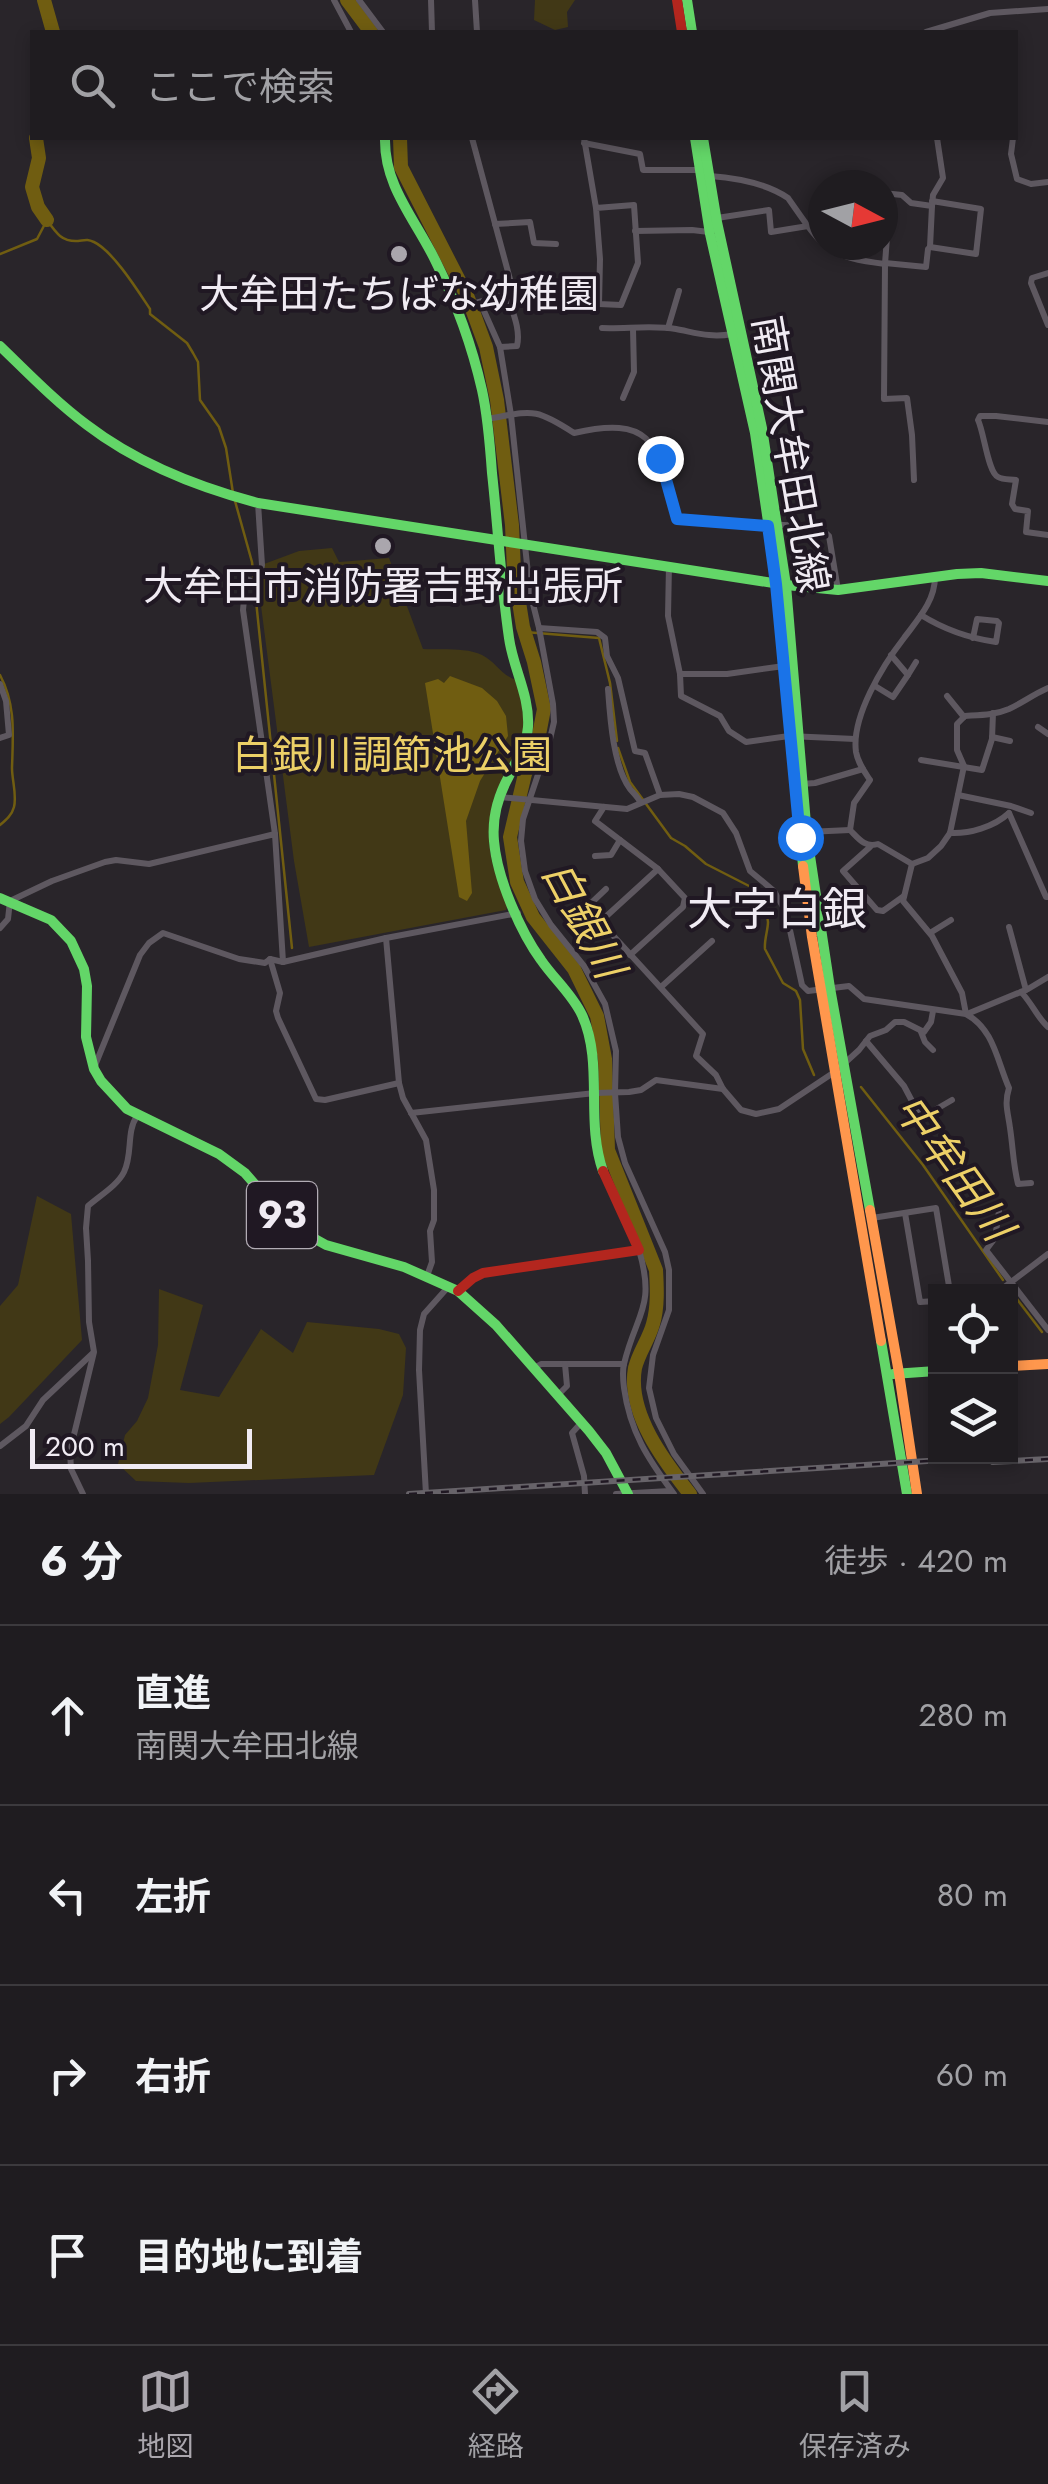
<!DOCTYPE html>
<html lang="ja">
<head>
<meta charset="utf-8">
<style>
  :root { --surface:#1f1c20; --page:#2c292d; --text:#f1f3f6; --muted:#a1a1a5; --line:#3c3a3e; --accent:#aaa6ad }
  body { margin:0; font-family:Jost,"Noto Sans JP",sans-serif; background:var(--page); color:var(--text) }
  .controls { position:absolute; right:30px; bottom:30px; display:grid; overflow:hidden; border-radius:0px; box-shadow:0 5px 15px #0003 }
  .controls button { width:90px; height:90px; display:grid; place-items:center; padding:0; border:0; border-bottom:2px solid var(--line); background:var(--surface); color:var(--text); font:50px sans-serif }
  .compass { position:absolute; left:808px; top:170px; width:90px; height:90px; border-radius:50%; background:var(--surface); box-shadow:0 5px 15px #0003; rotate:97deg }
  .scale { position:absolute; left:30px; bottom:25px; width:222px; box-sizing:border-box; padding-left:10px; border:5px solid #f0ebf3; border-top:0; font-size:28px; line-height:35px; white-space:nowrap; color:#f0ebf3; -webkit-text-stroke:8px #201823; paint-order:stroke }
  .stop { position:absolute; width:30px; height:30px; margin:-22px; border:8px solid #1a73e8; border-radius:50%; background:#fff }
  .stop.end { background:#1a73e8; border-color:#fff; box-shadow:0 2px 10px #0008 }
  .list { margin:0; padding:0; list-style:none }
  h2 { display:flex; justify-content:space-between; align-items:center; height:130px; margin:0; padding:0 40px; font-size:42px }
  h2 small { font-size:32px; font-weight:400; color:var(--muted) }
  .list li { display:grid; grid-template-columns:65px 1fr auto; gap:30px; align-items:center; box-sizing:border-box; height:180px; padding:0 40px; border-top:2px solid var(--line) }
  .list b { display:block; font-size:38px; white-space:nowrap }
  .list p { margin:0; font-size:32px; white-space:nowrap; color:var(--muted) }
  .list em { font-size:32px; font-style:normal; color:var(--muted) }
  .icon { flex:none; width:55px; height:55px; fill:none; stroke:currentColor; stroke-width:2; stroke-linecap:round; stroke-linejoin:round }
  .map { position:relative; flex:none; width:1048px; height:1494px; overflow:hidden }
  .search { position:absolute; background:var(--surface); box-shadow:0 5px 15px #0003; left:30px; right:30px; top:30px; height:110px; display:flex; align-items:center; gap:25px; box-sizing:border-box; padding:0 35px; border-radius:0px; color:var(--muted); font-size:38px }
  .sheet { height:850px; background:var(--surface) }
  nav { display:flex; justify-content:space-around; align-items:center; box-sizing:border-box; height:140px; border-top:2px solid var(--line); background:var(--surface); font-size:28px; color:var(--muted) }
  nav a { display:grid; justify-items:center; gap:5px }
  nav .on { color:var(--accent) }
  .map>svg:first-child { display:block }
  .green { fill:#413816 }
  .water { fill:#705d11 }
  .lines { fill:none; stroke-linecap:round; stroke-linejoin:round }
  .stream { stroke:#705d11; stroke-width:2.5 }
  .river { stroke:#705d11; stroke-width:14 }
  .street { stroke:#5e5860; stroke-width:6 }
  .fast { stroke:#63d668; stroke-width:10 }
  .slow { stroke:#ff974d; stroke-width:10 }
  .jam { stroke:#b3261e; stroke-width:10 }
  .rail-casing { stroke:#676369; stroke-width:6 }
  .rail { stroke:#201823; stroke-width:2.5; stroke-dasharray:8; stroke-linecap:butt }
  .route { stroke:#1a73e8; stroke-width:12 }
  .poi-dot { fill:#aaa6ad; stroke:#201823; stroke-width:4 }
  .labels { text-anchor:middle; stroke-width:8; stroke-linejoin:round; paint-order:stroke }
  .shield { fill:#201823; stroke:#b2acb5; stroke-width:2.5 }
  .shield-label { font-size:38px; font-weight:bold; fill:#f0ebf3 }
  .poi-label { font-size:40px; fill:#f0ebf3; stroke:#201823 }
  .street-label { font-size:40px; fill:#f0ebf3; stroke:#201823 }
  .park-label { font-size:40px; fill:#ecd067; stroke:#201823 }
  .water-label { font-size:42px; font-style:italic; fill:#edd067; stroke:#201823 }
  .quarter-label { font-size:45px; fill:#f0ebf3; stroke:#201823 }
</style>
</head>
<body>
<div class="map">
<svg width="1048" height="1494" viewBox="0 0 1048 1494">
  <rect width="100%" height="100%" fill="#29252a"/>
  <g class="green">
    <polygon points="535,0 575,0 567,12 568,27 555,30 534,20"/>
    <path d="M 332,548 L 339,562 L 389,558 L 423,649 C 440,650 466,647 482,655 C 496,662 501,675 516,680 C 522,703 528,727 519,750 C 512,767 499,781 494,799 C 483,840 491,868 508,905 L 506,910 L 309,947 L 294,861 L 256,567 L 299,551 Z"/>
    <polygon points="37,1196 71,1214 82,1340 9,1417 0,1424 0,1306 18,1285"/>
    <polygon points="159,1289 203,1305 180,1390 219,1397 261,1329 293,1353 307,1322 379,1329 399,1334 406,1348 403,1395 374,1475 189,1483 136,1481 118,1464 125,1435 137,1421 148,1398 158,1345"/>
  </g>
  <polygon class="water" points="450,676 482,688 497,701 506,716 508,736 480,781 466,821 472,893 467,901 459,897 425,683 438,679 444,683"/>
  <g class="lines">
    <g class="stream">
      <path d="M 0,254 L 37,239 L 47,220 C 56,233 62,242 78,241 C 86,240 87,239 94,242 C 113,251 138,291 150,309 L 150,314 L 187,343 L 193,353 L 198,362 L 200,400 L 219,427 L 226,448 L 233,493"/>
      <polyline points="235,501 252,562 292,948"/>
      <polyline points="525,632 599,638 610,683 617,741"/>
      <path d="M 0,675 C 16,705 13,734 12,768 C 12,780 17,795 14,807 C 12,815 6,820 0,825"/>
      <path d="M 618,748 L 630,782 L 671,838 L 685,846 L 706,864 L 753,888 C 759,897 767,911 768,922 C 768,930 764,940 765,949 L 783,983 L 796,991 L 800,1000 L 803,1049 L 814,1075"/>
      <polyline points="861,1087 923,1165 1003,1280"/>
      <polyline points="1010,1290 1042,1332"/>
    </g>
    <g class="river">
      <polyline points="44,0 53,32"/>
      <polyline points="347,0 371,32"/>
      <polyline points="36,138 39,158 32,187 38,207 47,220"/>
      <path d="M 400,138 L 401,167 L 468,298 L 486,347 L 497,400 L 512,525 L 514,571 L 523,627 L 534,662 L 544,709 L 538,740 L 525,774 L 510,837 L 517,882 L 533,917 L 574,969 L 597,1016 L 605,1059 L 608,1150 L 656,1270 C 657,1287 658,1307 653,1324 C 649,1339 639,1352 635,1368 C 627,1413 664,1461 690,1494"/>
    </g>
    <g class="street">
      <polyline points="334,0 351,32"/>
      <polyline points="359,0 383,32"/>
      <polyline points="431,0 432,32"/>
      <polyline points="475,0 477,32"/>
      <polyline points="926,32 990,13 1048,9"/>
      <polyline points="584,138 596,208 600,259 599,304 621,305 638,263 634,205 596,208"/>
      <polyline points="1013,138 1011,154 1017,179 1031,184 1048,182"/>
      <polyline points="584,143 640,154 643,170 699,170"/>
      <path d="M 710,176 C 737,178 766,183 788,198 C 822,246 824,257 885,264"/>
      <polyline points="883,193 902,195 911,203 932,206 933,195 943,178 937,138"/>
      <polyline points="932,206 930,247 976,254 981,209 932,201"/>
      <polyline points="717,218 769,210 771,232 808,226"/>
      <polyline points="495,224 530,222 534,243 556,244"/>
      <polyline points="635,231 692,230 709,232"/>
      <polyline points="883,237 887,237 885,264 884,399 907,398 912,435 914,480"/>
      <polyline points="885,263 926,267 928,249 930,247"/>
      <polyline points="1048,273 1032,278 1031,283 1048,325"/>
      <polyline points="480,302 500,347 511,415 530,592 539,628 553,704 554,722 550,739 523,819 521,841 525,871 535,899 551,925 584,966 605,1004 616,1051 615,1093 618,1137 625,1163 665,1252 669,1270 669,1310 653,1355 649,1388 656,1418 674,1454 703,1494"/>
      <polyline points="455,309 507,294 511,283 472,138"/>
      <path d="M 602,328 C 624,329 655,325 676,329 C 697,333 711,338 732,334"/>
      <polyline points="668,328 679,291"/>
      <path d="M 500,347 L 517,346 C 521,329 512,311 507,294"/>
      <polyline points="623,398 634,372 633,329"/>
      <path d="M 487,419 C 533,411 534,407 574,433 C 659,413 658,451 677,519 L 819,527 L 829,536 L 838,590"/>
      <path d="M 1048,422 L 996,416 L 980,416 L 978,420 C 984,432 988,473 998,477 C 1003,480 1010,479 1016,480 L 1012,504 L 1015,509 L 1028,511 L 1026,532 L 1048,535"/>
      <polyline points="258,503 262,565 258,583 246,579 243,610 275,834"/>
      <polyline points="669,565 668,616 680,674 681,696 720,716 729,731 746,742 789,736 855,739"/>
      <path d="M 921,615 C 945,630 968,638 996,642 L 999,623 L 997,621 L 977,619 L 973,638"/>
      <polyline points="539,628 597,632 605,638 607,656 618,678 635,751 645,753 660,795"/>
      <polyline points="680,674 727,674 784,666"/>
      <polyline points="908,675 916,662"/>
      <polyline points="0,684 6,701 9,735 0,738"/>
      <polyline points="875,686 893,697 908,675 891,655"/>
      <path d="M 608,689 C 610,717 613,766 630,789 C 633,793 638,797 640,802"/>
      <polyline points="947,696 964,717"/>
      <polyline points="1038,727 1048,734"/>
      <polyline points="992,737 1010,741"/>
      <polyline points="921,760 982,770 992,739 993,713"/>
      <polyline points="802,784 815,783 863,769"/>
      <polyline points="958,795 1011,806 1031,813"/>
      <path d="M 500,797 L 627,809 L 660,795 L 679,794 L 693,797 L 723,813 L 736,833 L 750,871 L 774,891 L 786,912 L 802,985 L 808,991 L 849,986 L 864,999 L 966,1014 C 994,1029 997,1061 1009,1088 C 1004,1104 1008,1112 1010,1128 C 1013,1147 1013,1164 1018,1184 L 1031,1183"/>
      <polyline points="604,807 595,821 658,869 685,898 683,907 630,955"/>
      <polyline points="1009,813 1046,897 1048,897"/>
      <polyline points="807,832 850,830"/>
      <path d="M 950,833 C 969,834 994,827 1009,813"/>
      <polyline points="870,847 843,871 877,910 883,911 904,896"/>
      <polyline points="595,856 611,855 620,840"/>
      <path d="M 912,864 L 878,844 C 865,848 859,839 850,830 L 854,803 L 870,780 C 864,771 858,763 856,752 C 851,717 883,665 904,638 C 918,619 935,601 935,577"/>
      <path d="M 912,864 L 928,858 L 941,846 L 950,833 L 964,766 L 957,750 L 957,724 L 965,716 C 980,715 995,715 1009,709 C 1022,703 1034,694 1048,688"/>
      <polyline points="912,864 903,901 932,936 962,993 966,1014"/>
      <polyline points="606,889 587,907 703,1034 696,1056 716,1075 723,1089 741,1110 756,1114 779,1109 836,1071 859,1050 870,1036 886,1030 895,1022 904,1022 924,1032 931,1022 933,1011"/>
      <polyline points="600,922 658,869"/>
      <polyline points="1009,927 1026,990"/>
      <polyline points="0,928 8,919 10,901 52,881 105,862 116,860 149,864 275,834 283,962"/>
      <polyline points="930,933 951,920"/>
      <polyline points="386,938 399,1083 403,1098 426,1140 434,1190 434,1220 430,1231 432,1262 427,1276"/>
      <polyline points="270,959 280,993 276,1011 278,1018 316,1099 325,1100 399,1083"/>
      <polyline points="661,987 712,941"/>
      <path d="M 1021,992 C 1032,1003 1036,1016 1048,1027"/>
      <polyline points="967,1014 1028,989 1048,977"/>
      <polyline points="921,1032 925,1042 933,1050"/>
      <polyline points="866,1041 904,1086 921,1118 952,1100"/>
      <polyline points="94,1068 140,955 149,943 163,933 239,959 265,963 270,959 283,962 386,938 518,913"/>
      <polyline points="411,1113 595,1093 629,1092 641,1090 656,1080 723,1089"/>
      <polyline points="999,1211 995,1238 986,1250 1048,1330"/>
      <polyline points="905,1213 920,1302 936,1301"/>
      <polyline points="872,1218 936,1208 950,1292"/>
      <path d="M 639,1250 C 656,1308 636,1313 624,1364 C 622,1372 623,1380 624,1388 C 630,1432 648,1459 674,1494"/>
      <polyline points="998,1292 1048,1254"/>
      <polyline points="534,1368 541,1364 624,1364"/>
      <polyline points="558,1395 567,1386 565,1364"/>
      <polyline points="581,1423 572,1433 584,1476 585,1494"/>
      <polyline points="0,1446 26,1426 43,1400 93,1353"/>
      <path d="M 83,1494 L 71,1469 L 70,1451 L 94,1352 L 89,1322 L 88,1261 L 86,1228 L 88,1206 C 99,1196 117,1186 124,1172 C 133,1154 126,1132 137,1116"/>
      <polyline points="426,1494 419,1370 420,1330 424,1314 449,1286"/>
      <polyline points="616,1494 670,1491"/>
    </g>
    <g class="fast">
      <polyline points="687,0 692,32"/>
      <path d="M 385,138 C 384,187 416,220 436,262 C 456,302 472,346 482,390 C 488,417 490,445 492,473 C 498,528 501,584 509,638 C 513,668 530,696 528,727 C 527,745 516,760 509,776 C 498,796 492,819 494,841 C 497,878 520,931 541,960 C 554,979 572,994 582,1015 C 604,1063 585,1121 603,1171"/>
      <polyline points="695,138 710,234 755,433 777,583 803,866"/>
      <polyline points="703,138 717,222 762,428 786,585 807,836 830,988 870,1210"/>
      <path d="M 0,346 C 28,373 56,402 87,425 C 138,464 197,487 258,503 L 786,585 L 838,590 L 957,574 L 981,573 L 1048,581"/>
      <polyline points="0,898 51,920 71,941 84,969 87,986 86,1037 94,1069 101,1081 127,1109 219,1154 245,1173 284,1218 299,1230 326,1245 404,1267 458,1291 496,1325 589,1431 606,1453 628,1494"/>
      <polyline points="881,1341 907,1494"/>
      <polyline points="893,1374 936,1371"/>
    </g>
    <g class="slow">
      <polyline points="803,866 812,937 881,1341"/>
      <polyline points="870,1210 899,1373 917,1494"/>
      <polyline points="1010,1366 1048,1364"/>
    </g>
    <g class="jam">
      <polyline points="677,0 682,32"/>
      <polyline points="458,1291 473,1278 483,1273 639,1250 603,1171"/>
    </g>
    <g class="rail-casing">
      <g id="rail">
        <polyline points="993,1462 1048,1459"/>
        <polyline points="409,1494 1006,1456"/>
      </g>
    </g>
    <use href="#rail" class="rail"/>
  </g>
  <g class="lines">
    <polyline class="route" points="660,458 677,519 768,526 776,584 800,837"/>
  </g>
  <g class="poi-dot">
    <circle cx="399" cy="254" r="10"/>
    <circle cx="383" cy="546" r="10"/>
  </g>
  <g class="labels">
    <rect class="shield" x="247" y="1182" width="70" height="66" rx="8"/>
    <g class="shield-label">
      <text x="282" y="1228">93</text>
    </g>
    <g class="poi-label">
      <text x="399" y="308">大牟田たちばな幼稚園</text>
      <text x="383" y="600">大牟田市消防署吉野出張所</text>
    </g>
    <g class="street-label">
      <text transform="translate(791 454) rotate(80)" y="14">南関大牟田北線</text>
    </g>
    <g class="park-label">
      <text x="392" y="769">白銀川調節池公園</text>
    </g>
    <g class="water-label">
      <text transform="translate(584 919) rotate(62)" y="15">白銀川</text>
      <text transform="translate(954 1167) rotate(54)" y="15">中牟田川</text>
    </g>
    <g class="quarter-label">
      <text x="777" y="925">大字白銀</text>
    </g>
  </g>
</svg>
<div class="controls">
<button><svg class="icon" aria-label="locate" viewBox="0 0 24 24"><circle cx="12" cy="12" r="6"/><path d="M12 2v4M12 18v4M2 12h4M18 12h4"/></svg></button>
<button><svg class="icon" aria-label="layers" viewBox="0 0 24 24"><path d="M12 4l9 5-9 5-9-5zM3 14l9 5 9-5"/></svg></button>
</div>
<svg class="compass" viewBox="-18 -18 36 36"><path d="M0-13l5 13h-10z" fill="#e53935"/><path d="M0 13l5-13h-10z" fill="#a1a1a5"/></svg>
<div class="scale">200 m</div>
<div class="stop" style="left:800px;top:837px"></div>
<div class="stop end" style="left:660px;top:458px"></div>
<div class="search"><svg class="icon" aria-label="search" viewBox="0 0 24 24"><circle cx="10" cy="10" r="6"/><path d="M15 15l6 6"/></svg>ここで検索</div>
</div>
<section class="sheet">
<h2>6 分<small>徒歩 · 420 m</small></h2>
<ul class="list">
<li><svg class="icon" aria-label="ahead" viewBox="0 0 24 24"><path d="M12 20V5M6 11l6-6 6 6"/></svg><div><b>直進</b><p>南関大牟田北線</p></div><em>280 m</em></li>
<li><svg class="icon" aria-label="left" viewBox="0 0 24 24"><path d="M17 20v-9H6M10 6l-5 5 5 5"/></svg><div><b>左折</b></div><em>80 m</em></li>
<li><svg class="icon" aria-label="right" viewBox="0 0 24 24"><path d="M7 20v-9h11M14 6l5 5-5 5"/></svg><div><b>右折</b></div><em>60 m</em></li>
<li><svg class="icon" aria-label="arrive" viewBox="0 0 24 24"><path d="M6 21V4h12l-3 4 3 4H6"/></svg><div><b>目的地に到着</b></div></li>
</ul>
</section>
<nav>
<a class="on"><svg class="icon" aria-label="map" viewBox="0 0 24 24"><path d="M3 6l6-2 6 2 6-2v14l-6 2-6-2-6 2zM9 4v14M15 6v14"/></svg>地図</a>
<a><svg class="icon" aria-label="directions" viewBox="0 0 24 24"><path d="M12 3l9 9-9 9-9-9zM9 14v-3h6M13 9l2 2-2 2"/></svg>経路</a>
<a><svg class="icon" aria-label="saved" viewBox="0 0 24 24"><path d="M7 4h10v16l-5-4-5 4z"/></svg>保存済み</a>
</nav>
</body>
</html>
